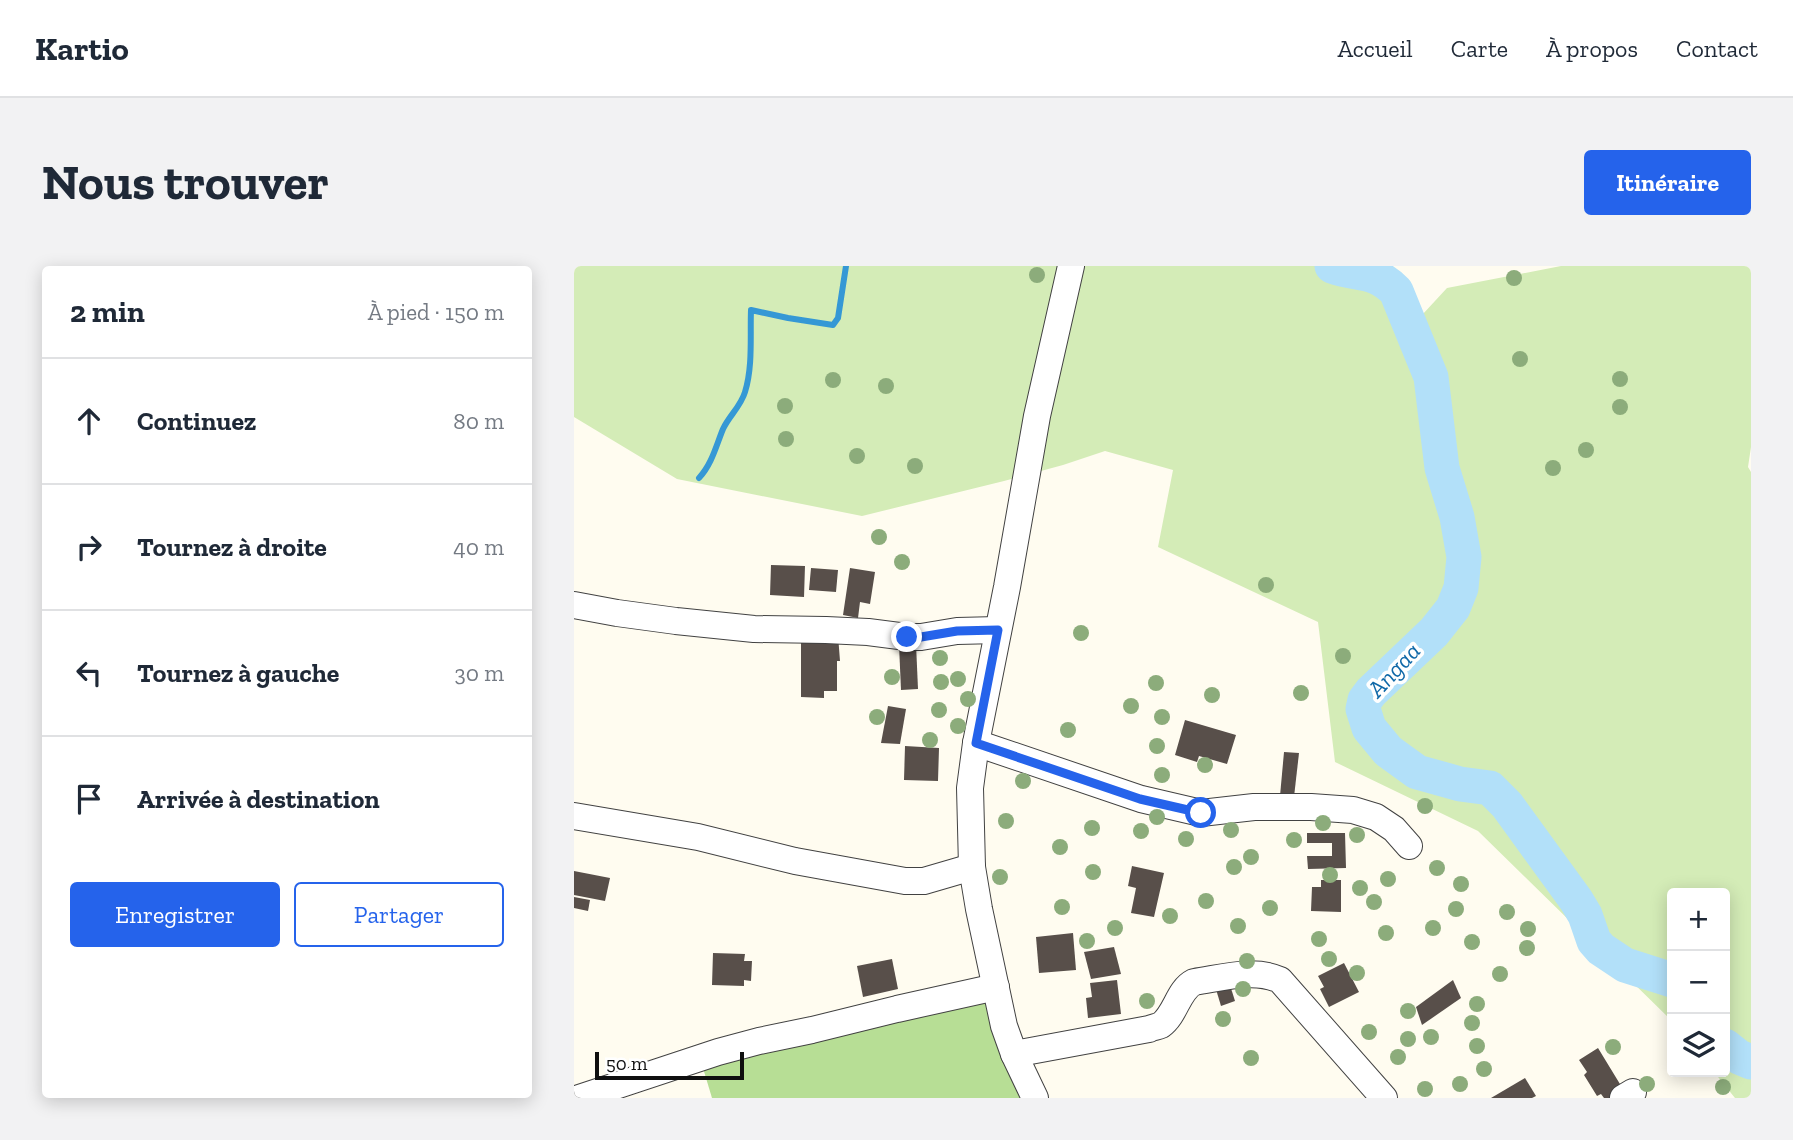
<!DOCTYPE html>
<html lang="fr">
<head>
<meta charset="utf-8">
<style>
  :root { --surface:#fff; --page:#f2f2f3; --text:#1f2937; --muted:#747a83; --line:#e0e1e3; --accent:#2563eb }
  body { margin:0; font-family:"Zilla Slab",serif; background:var(--page); color:var(--text) }
  .controls { position:absolute; right:21px; bottom:21px; display:grid; overflow:hidden; border-radius:7px; box-shadow:0 4px 18px #0003 }
  .controls button { width:63px; height:63px; display:grid; place-items:center; padding:0; border:0; border-bottom:2px solid var(--line); background:var(--surface); color:var(--text); font:35px sans-serif }
  .scale { position:absolute; left:21px; bottom:18px; width:149px; box-sizing:border-box; padding-left:7px; border:4px solid #0f0f0f; border-top:0; font-size:19px; line-height:24px; white-space:nowrap; color:#0f0f0f; -webkit-text-stroke:5px #fff; paint-order:stroke }
  .stop { position:absolute; width:21px; height:21px; margin:-16px; border:5px solid #2563eb; border-radius:50%; background:#fff }
  .stop.end { background:#2563eb; border-color:#fff; box-shadow:0 2px 7px #0008 }
  .list { margin:0; padding:0; list-style:none }
  h2 { display:flex; justify-content:space-between; align-items:center; height:91px; margin:0; padding:0 28px; font-size:30px }
  h2 small { font-size:23px; font-weight:400; color:var(--muted) }
  .list li { display:grid; grid-template-columns:46px 1fr auto; gap:21px; align-items:center; box-sizing:border-box; height:126px; padding:0 28px; border-top:2px solid var(--line) }
  .list b { display:block; font-size:26px; white-space:nowrap }
  .list em { font-size:23px; font-style:normal; color:var(--muted) }
  .actions { display:flex; gap:14px; padding:21px 28px }
  .actions a { flex:1; padding:16px 0; border:2px solid var(--accent); border-radius:7px; text-align:center; font-size:24px; color:var(--accent) }
  .actions .main { background:var(--accent); color:#fff }
  .icon { flex:none; width:38px; height:38px; fill:none; stroke:currentColor; stroke-width:2; stroke-linecap:round; stroke-linejoin:round }
  .map { position:relative; flex:none; width:1177px; height:832px; overflow:hidden; border-radius:7px }
  header { display:flex; align-items:center; gap:42px; box-sizing:border-box; height:98px; padding:0 35px; background:var(--surface); border-bottom:2px solid var(--line) }
  header strong { font-size:33px }
  nav { display:flex; gap:38px; margin-inline-start:auto; font-size:24px }
  .intro { display:flex; align-items:center; justify-content:space-between; box-sizing:border-box; height:168px; padding:0 42px }
  h1 { margin:0; font-size:49px }
  .button { padding:18px 32px; border-radius:7px; background:var(--accent); color:#fff; font-size:24px; font-weight:700 }
  main { display:flex; gap:42px; padding:0 42px }
  aside { flex:1; background:var(--surface); border-radius:7px; box-shadow:0 4px 18px #0003 }
  .map>svg:first-child { display:block }
  .green { fill:#d4ecb7 }
  .forest { fill:#b7de95 }
  .lines { fill:none; stroke-linecap:round; stroke-linejoin:round }
  .stream { stroke:#3598d5; stroke-width:6 }
  .river { stroke:#b2e0f9; stroke-width:35 }
  .building { fill:#584f4a }
  .minor-casing { stroke:#424242; stroke-width:28 }
  .minor { stroke:#fff; stroke-width:26 }
  .tree { fill:#8cac7b }
  .route { stroke:#2563eb; stroke-width:9 }
  .labels { text-anchor:middle; stroke-width:7; stroke-linejoin:round; paint-order:stroke }
  .water-label { font-size:24px; font-style:italic; fill:#1069a8; stroke:#fff }
</style>
</head>
<body>
<header>
<strong>Kartio</strong>
<nav><a>Accueil</a><a>Carte</a><a>À propos</a><a>Contact</a></nav>
</header>
<div class="intro"><h1>Nous trouver</h1><a class="button">Itinéraire</a></div>
<main>
<aside>
<h2>2 min<small>À pied · 150 m</small></h2>
<ul class="list">
<li><svg class="icon" aria-label="ahead" viewBox="0 0 24 24"><path d="M12 20V5M6 11l6-6 6 6"/></svg><div><b>Continuez</b></div><em>80 m</em></li>
<li><svg class="icon" aria-label="right" viewBox="0 0 24 24"><path d="M7 20v-9h11M14 6l5 5-5 5"/></svg><div><b>Tournez à droite</b></div><em>40 m</em></li>
<li><svg class="icon" aria-label="left" viewBox="0 0 24 24"><path d="M17 20v-9H6M10 6l-5 5 5 5"/></svg><div><b>Tournez à gauche</b></div><em>30 m</em></li>
<li><svg class="icon" aria-label="arrive" viewBox="0 0 24 24"><path d="M6 21V4h12l-3 4 3 4H6"/></svg><div><b>Arrivée à destination</b></div></li>
</ul>
<div class="actions"><a class="main">Enregistrer</a><a>Partager</a></div>
</aside>
<div class="map">
<svg width="1177" height="832" viewBox="0 0 1177 832">
  <rect width="100%" height="100%" fill="#fffcf0"/>
  <path class="green" d="M 0,0 L 758,0 C 771,5 785,4 797,8 C 823,17 827,39 836,62 L 873,22 L 987,0 L 1177,0 L 1177,181 L 1174,201 L 1177,206 L 1177,832 L 1161,832 L 1140,806 L 1151,806 L 1151,627 L 1098,627 L 1098,755 L 904,565 L 761,496 L 744,356 L 584,281 L 599,204 L 531,185 L 489,199 L 430,215 L 288,250 L 103,213 L 0,151 Z"/>
  <polygon class="forest" points="417,718 447,832 138,832 126,792"/>
  <g class="lines">
    <path class="stream" d="M 125,212 C 138,198 142,180 149,163 C 155,150 167,140 171,126 C 179,100 176,70 177,44 L 214,52 L 259,59 L 264,52 L 272,0"/>
    <g class="river">
      <path d="M 758,0 C 785,10 799,2 822,25 L 857,111 L 868,202 L 883,251 L 890,291 L 887,322 L 879,342 L 860,366 L 797,426 L 791,434 L 789,443 L 795,462 L 814,485 L 843,506 L 886,518 L 916,522 L 933,539 L 1002,634 L 1011,649 L 1020,675 L 1027,683 L 1051,699 L 1098,714"/>
      <polyline points="1151,780 1165,791 1177,796"/>
    </g>
  </g>
  <g class="building">
    <polygon points="197,299 231,300 230,331 196,329"/>
    <polygon points="237,302 264,304 262,326 235,324"/>
    <polygon points="276,302 301,306 296,338 286,336 284,352 269,349"/>
    <polygon points="227,369 264,369 266,395 263,395 263,425 250,425 250,432 227,431"/>
    <polygon points="342,378 344,423 327,424 325,379"/>
    <polygon points="314,440 332,443 326,478 307,477"/>
    <polygon points="611,454 662,469 653,498 625,490 623,496 601,489"/>
    <polygon points="331,480 365,482 364,515 330,514"/>
    <polygon points="710,486 725,487 720,531 706,530"/>
    <polygon points="733,567 771,567 772,602 734,603 733,590 758,590 758,577 733,577"/>
    <polygon points="558,600 590,607 580,651 557,647 562,622 554,620"/>
    <polygon points="0,605 36,612 31,635 0,629"/>
    <polygon points="747,614 767,614 767,646 737,645 738,621 747,621"/>
    <polygon points="0,631 16,634 14,645 0,642"/>
    <polygon points="499,667 502,704 465,707 462,671"/>
    <polygon points="540,681 547,708 517,713 510,686"/>
    <polygon points="139,687 171,688 170,695 178,695 177,715 170,714 170,720 138,719"/>
    <polygon points="318,693 324,723 289,731 283,700"/>
    <polygon points="770,697 785,726 755,741 746,723 750,721 744,710"/>
    <polygon points="543,714 547,748 514,752 512,732 518,731 516,717"/>
    <polygon points="879,714 887,732 848,759 842,741"/>
    <polygon points="655,716 661,735 647,740 641,720"/>
    <polygon points="1024,782 1049,823 1035,832 1030,832 1027,828 1023,830 1010,809 1013,806 1005,794"/>
    <polygon points="951,812 962,830 958,832 917,832"/>
  </g>
  <g class="lines">
    <g class="minor-casing">
      <g id="minor">
        <polyline points="0,339 43,347 102,355 180,363 252,364 294,366 333,371 347,371 383,365 424,364"/>
        <polyline points="402,477 567,533 627,547 680,541 737,541 779,544 802,551 820,563 835,580"/>
        <polyline points="0,550 124,571 221,595 331,615 350,615 398,601"/>
        <path d="M 440,788 L 575,763 C 579,761 583,761 587,759 C 602,748 604,724 620,716 C 648,712 680,702 706,714 L 810,832"/>
        <polyline points="5,832 144,786 185,775 238,764 323,743 422,721"/>
        <polyline points="461,832 440,788 430,760 405,643 398,601 396,522 402,477 433,321 463,150 497,0"/>
        <polyline points="1049,832 1059,826"/>
      </g>
    </g>
    <use href="#minor" class="minor"/>
  </g>
  <g class="tree">
    <circle cx="463" cy="9" r="8"/>
    <circle cx="940" cy="12" r="8"/>
    <circle cx="946" cy="93" r="8"/>
    <circle cx="1046" cy="113" r="8"/>
    <circle cx="259" cy="114" r="8"/>
    <circle cx="312" cy="120" r="8"/>
    <circle cx="211" cy="140" r="8"/>
    <circle cx="1046" cy="141" r="8"/>
    <circle cx="212" cy="173" r="8"/>
    <circle cx="1012" cy="184" r="8"/>
    <circle cx="283" cy="190" r="8"/>
    <circle cx="341" cy="200" r="8"/>
    <circle cx="979" cy="202" r="8"/>
    <circle cx="305" cy="271" r="8"/>
    <circle cx="328" cy="296" r="8"/>
    <circle cx="692" cy="319" r="8"/>
    <circle cx="507" cy="367" r="8"/>
    <circle cx="769" cy="390" r="8"/>
    <circle cx="366" cy="392" r="8"/>
    <circle cx="318" cy="411" r="8"/>
    <circle cx="384" cy="413" r="8"/>
    <circle cx="367" cy="416" r="8"/>
    <circle cx="582" cy="417" r="8"/>
    <circle cx="727" cy="427" r="8"/>
    <circle cx="638" cy="429" r="8"/>
    <circle cx="394" cy="433" r="8"/>
    <circle cx="557" cy="440" r="8"/>
    <circle cx="365" cy="444" r="8"/>
    <circle cx="303" cy="451" r="8"/>
    <circle cx="588" cy="451" r="8"/>
    <circle cx="384" cy="460" r="8"/>
    <circle cx="494" cy="464" r="8"/>
    <circle cx="356" cy="474" r="8"/>
    <circle cx="583" cy="480" r="8"/>
    <circle cx="631" cy="499" r="8"/>
    <circle cx="588" cy="509" r="8"/>
    <circle cx="449" cy="515" r="8"/>
    <circle cx="851" cy="540" r="8"/>
    <circle cx="583" cy="551" r="8"/>
    <circle cx="432" cy="555" r="8"/>
    <circle cx="749" cy="557" r="8"/>
    <circle cx="518" cy="562" r="8"/>
    <circle cx="657" cy="564" r="8"/>
    <circle cx="567" cy="565" r="8"/>
    <circle cx="783" cy="569" r="8"/>
    <circle cx="612" cy="573" r="8"/>
    <circle cx="720" cy="574" r="8"/>
    <circle cx="486" cy="581" r="8"/>
    <circle cx="677" cy="591" r="8"/>
    <circle cx="660" cy="601" r="8"/>
    <circle cx="863" cy="602" r="8"/>
    <circle cx="519" cy="606" r="8"/>
    <circle cx="756" cy="609" r="8"/>
    <circle cx="426" cy="611" r="8"/>
    <circle cx="814" cy="613" r="8"/>
    <circle cx="887" cy="618" r="8"/>
    <circle cx="786" cy="622" r="8"/>
    <circle cx="632" cy="635" r="8"/>
    <circle cx="800" cy="636" r="8"/>
    <circle cx="488" cy="641" r="8"/>
    <circle cx="696" cy="642" r="8"/>
    <circle cx="882" cy="643" r="8"/>
    <circle cx="933" cy="646" r="8"/>
    <circle cx="596" cy="650" r="8"/>
    <circle cx="664" cy="660" r="8"/>
    <circle cx="541" cy="662" r="8"/>
    <circle cx="859" cy="662" r="8"/>
    <circle cx="954" cy="663" r="8"/>
    <circle cx="812" cy="667" r="8"/>
    <circle cx="745" cy="673" r="8"/>
    <circle cx="513" cy="675" r="8"/>
    <circle cx="898" cy="676" r="8"/>
    <circle cx="953" cy="682" r="8"/>
    <circle cx="755" cy="693" r="8"/>
    <circle cx="673" cy="695" r="8"/>
    <circle cx="783" cy="707" r="8"/>
    <circle cx="926" cy="708" r="8"/>
    <circle cx="669" cy="723" r="8"/>
    <circle cx="573" cy="735" r="8"/>
    <circle cx="903" cy="738" r="8"/>
    <circle cx="834" cy="745" r="8"/>
    <circle cx="649" cy="753" r="8"/>
    <circle cx="898" cy="757" r="8"/>
    <circle cx="795" cy="766" r="8"/>
    <circle cx="857" cy="771" r="8"/>
    <circle cx="834" cy="773" r="8"/>
    <circle cx="903" cy="780" r="8"/>
    <circle cx="1039" cy="781" r="8"/>
    <circle cx="824" cy="791" r="8"/>
    <circle cx="677" cy="792" r="8"/>
    <circle cx="910" cy="803" r="8"/>
    <circle cx="886" cy="818" r="8"/>
    <circle cx="1073" cy="818" r="8"/>
    <circle cx="1149" cy="821" r="8"/>
    <circle cx="851" cy="823" r="8"/>
  </g>
  <g class="lines">
    <polyline class="route" points="333,371 347,371 383,365 424,364 402,477 566,533 627,547"/>
  </g>
  <g class="labels">
    <g class="water-label">
      <text transform="translate(820 404) rotate(-47)" y="8">Angaa</text>
    </g>
  </g>
</svg>
<div class="controls">
<button>+</button>
<button>−</button>
<button><svg class="icon" aria-label="layers" viewBox="0 0 24 24"><path d="M12 4l9 5-9 5-9-5zM3 14l9 5 9-5"/></svg></button>
</div>
<div class="scale">50 m</div>
<div class="stop" style="left:627px;top:547px"></div>
<div class="stop end" style="left:333px;top:371px"></div>
</div>
</main>
</body>
</html>
